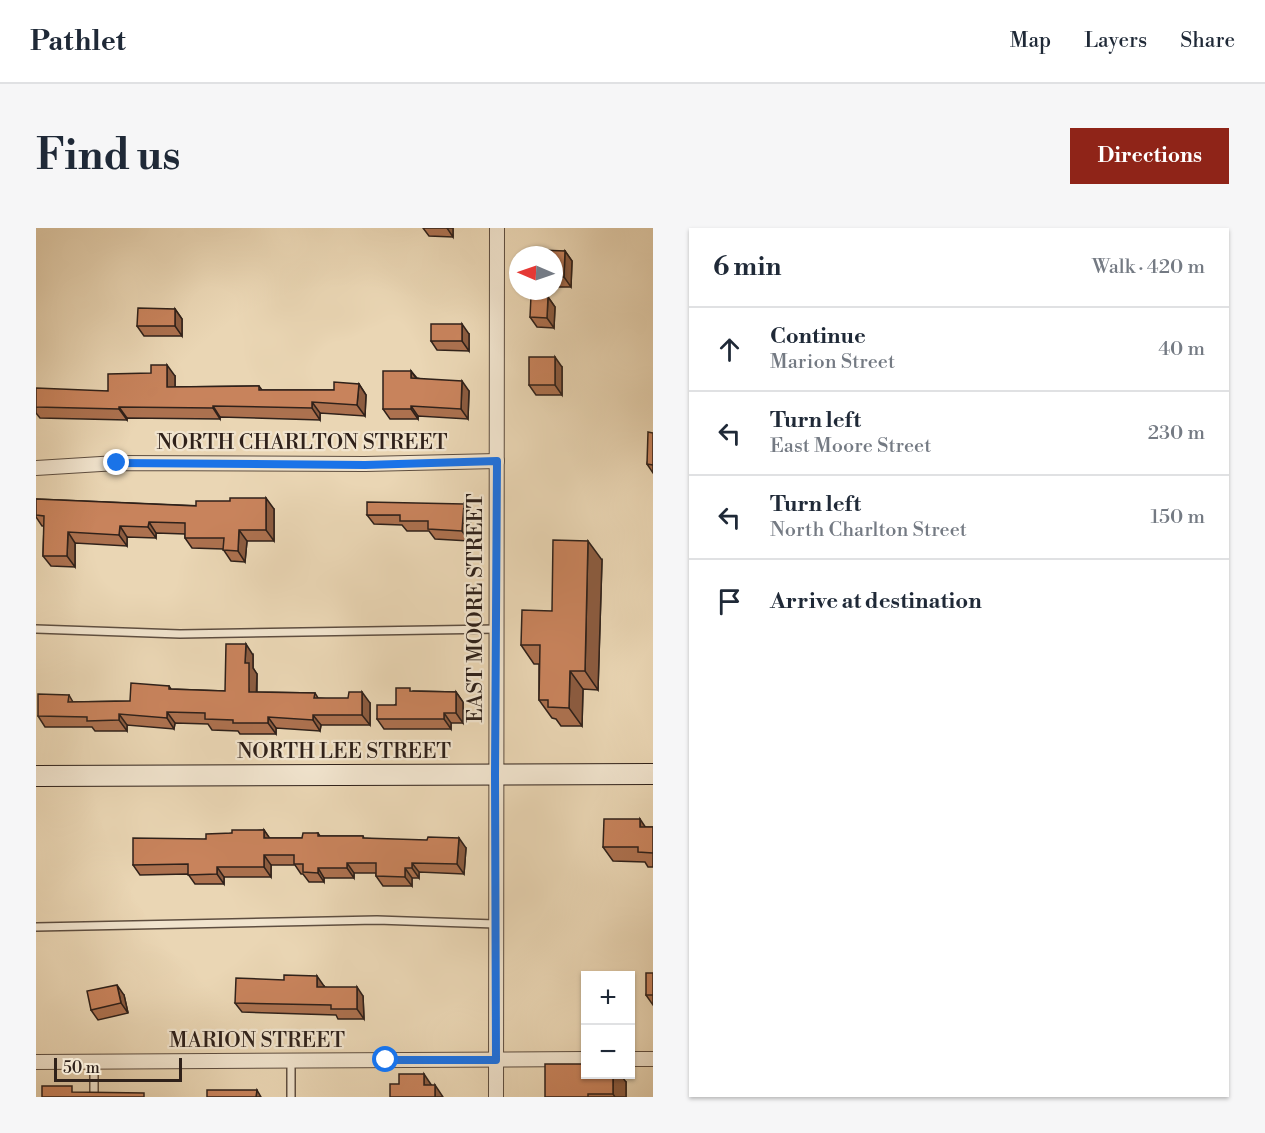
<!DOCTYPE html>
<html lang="en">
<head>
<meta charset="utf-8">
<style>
  :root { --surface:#fff; --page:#f6f6f7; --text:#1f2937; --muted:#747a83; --line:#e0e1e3; --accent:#8f2418 }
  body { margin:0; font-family:"Libre Bodoni",serif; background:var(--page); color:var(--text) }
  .controls { position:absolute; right:18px; bottom:18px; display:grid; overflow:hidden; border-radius:0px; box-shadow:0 2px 4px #0004 }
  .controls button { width:54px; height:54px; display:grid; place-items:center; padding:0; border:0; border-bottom:2px solid var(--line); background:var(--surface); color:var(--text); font:30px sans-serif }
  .compass { position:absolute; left:473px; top:18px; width:54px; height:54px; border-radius:50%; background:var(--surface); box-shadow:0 2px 4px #0004; rotate:272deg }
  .scale { position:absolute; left:18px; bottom:15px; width:128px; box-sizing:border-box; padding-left:6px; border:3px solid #2f211a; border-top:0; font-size:16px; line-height:21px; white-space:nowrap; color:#2f211a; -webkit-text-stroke:4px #f1e4ce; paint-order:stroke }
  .stop { position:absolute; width:18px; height:18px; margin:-14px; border:4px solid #1a73e8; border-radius:50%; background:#fff }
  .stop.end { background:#1a73e8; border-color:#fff; box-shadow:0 2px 6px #0008 }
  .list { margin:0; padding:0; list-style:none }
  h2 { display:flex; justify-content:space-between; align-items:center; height:78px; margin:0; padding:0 24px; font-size:26px }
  h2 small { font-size:20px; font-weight:400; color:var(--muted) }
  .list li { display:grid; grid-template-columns:39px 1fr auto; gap:18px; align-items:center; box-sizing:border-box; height:84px; padding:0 24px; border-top:2px solid var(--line) }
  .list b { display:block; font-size:22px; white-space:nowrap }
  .list p { margin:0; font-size:20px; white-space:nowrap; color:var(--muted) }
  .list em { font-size:20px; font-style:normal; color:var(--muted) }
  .icon { flex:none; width:33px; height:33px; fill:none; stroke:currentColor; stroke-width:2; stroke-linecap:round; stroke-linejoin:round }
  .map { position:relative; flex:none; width:617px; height:869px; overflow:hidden; border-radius:0px }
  header { display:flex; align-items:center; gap:36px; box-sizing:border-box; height:84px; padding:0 30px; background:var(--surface); border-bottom:2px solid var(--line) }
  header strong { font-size:28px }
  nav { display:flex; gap:33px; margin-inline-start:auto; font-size:21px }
  .intro { display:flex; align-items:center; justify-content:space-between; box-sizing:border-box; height:144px; padding:0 36px }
  h1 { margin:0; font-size:42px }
  .button { padding:15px 27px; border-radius:0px; background:var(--accent); color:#fff; font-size:21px; font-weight:700 }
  main { display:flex; gap:36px; padding:0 36px }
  aside { flex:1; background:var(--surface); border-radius:0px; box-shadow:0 2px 4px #0004 }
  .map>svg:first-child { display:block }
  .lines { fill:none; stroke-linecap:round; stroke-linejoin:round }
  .lane-casing { stroke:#5e4e40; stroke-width:10 }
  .street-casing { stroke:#5e4e40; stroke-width:16 }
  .secondary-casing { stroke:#2f211a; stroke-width:22 }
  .lane { stroke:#f1e4ce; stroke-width:7 }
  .street { stroke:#f1e4ce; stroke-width:14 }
  .secondary { stroke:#f1e4ce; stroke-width:20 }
  .wall { fill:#ac714f; stroke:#2f211a; stroke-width:1.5 }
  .shaded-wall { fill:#8c5c40; stroke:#2f211a; stroke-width:1.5 }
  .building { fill:#c8835c; stroke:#2f211a; stroke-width:1.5 }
  .route { stroke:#1a73e8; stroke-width:8 }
  .labels { text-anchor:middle; stroke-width:4.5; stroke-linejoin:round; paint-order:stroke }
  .street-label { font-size:21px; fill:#2f211a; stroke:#f1e4ce }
</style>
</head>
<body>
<header>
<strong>Pathlet</strong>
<nav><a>Map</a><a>Layers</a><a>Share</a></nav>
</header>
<div class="intro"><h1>Find us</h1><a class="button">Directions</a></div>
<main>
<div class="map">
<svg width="617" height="869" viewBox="0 0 617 869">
  <rect width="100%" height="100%" fill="#ead6b4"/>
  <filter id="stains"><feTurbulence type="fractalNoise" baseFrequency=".00333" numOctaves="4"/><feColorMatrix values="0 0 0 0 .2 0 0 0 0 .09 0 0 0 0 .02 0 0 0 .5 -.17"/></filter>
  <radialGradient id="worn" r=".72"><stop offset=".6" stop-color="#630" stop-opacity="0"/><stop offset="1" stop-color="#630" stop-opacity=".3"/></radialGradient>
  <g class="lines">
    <g class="lane-casing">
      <g id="lane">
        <polyline points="0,401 144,406 461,401"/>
        <polyline points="0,699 341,692 459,696"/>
        <polyline points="58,869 58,833"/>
        <polyline points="255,869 255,833"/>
      </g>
    </g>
    <g class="street-casing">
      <g id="street">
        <polyline points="0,240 81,235 329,236 461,233"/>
        <polyline points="594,831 617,831"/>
        <polyline points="0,834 550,831"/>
        <polyline points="460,869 461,0"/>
      </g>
    </g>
    <g class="secondary-casing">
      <polyline id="secondary" points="0,548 617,546"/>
    </g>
    <use href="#lane" class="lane"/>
    <use href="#street" class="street"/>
    <use href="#secondary" class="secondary"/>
  </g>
  <g class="wall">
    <polygon points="387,0 417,0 417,9 393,8"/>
    <polygon points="529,23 536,33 535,59 518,59 518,27"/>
    <polygon points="512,69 519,79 518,100 501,99 494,89"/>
    <polygon points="139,81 146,91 146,108 108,108 101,98"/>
    <polygon points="433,106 433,123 401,122 395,113"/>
    <polygon points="526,139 526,167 500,167 493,157"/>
    <polygon points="375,143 381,150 433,163 432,191 382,188 382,191 354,191 347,181"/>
    <polygon points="139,148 139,159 223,158 226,162 298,162 323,156 330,167 329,188 284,185 284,192 184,189 184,191 91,190 91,192 4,190 0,185 0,179"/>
    <polygon points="617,205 617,245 611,236"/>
    <polygon points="0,271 238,281 238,313 211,313 209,334 195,333 187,321 156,320 149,310 149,306 120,305 120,310 91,309 91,318 39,315 39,339 15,338 7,328 8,298 6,298 0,289"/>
    <polygon points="435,286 433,313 399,311 393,303 371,303 366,297 338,296 331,287"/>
    <polygon points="566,332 562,462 547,461 546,498 525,498 520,491 516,490 503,472 503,436 498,436 485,417 516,383"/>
    <polygon points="217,427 217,440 221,446 221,464 279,465 282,470 334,475 334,497 285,497 284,503 240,500 240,506 204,506 202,503 176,502 172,496 139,495 138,501 91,497 91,503 59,503 56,499 9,499 2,488 33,467 37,474 94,473 133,458 135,461 189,463"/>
    <polygon points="377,463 420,464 427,474 427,495 415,495 415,501 348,501 341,491"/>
    <polygon points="610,599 617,599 617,639 612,639 609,634 577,633 567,619"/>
    <polygon points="228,602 233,610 266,610 282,605 284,608 327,608 328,610 430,620 428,646 383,644 383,650 376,650 376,658 347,658 340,648 340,645 318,645 318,650 288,650 288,654 273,654 267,646 265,646 259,637 235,637 235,649 188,649 188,656 159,656 152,646 104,647 97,637 170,611 196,605"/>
    <polygon points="617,745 617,777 610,767"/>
    <polygon points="288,758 288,759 327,768 328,791 302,791 300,787 206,784 199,775"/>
    <polygon points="88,767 92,785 62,792 55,782"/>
    <polygon points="590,854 590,869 509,869"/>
  </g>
  <g class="shaded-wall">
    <polygon points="411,0 417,0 417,9"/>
    <polygon points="529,23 536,33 535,59 528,49"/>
    <polygon points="512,69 519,79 518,100 511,90"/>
    <polygon points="139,81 146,91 146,108 139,98"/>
    <polygon points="426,96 433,106 433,123 426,113"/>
    <polygon points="519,129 526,139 526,167 519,157"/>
    <polygon points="131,137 139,148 139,170 131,159"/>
    <polygon points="375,143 382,153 375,150"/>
    <polygon points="426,153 433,163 432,191 425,181"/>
    <polygon points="323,156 330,167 329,188 321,177"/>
    <polygon points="276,174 284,185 284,192 276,180"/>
    <polygon points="177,178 184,189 184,191 177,180"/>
    <polygon points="375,178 382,188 382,191 375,181"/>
    <polygon points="83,179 91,190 91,192 83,181"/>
    <polygon points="230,270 238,281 238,313 230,302"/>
    <polygon points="428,276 435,286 433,313 426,303"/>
    <polygon points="113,294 120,305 120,310 112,299"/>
    <polygon points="84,298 91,309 91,318 83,307"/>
    <polygon points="203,302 211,313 209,334 202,323"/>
    <polygon points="32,304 39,315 39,339 31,328"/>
    <polygon points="552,313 566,332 562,462 549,443"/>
    <polygon points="210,416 217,427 217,440 221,446 220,474 213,464 209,435"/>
    <polygon points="534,443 547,461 546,498 533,480"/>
    <polygon points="326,464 334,475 334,497 326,487"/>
    <polygon points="420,464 427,474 427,495 420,485"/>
    <polygon points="131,484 139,495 138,501 131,490"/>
    <polygon points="408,485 415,495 415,501 408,491"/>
    <polygon points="83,486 91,497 91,503 83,492"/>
    <polygon points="277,487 285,497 284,503 277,492"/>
    <polygon points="232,489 240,500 240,506 232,495"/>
    <polygon points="604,591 614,606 604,599"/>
    <polygon points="228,602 235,612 228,610"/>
    <polygon points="423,610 430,620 428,646 421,636"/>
    <polygon points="228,627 235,637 235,649 228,639"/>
    <polygon points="311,635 318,645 318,650 311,640"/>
    <polygon points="376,635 383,644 383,650 376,640"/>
    <polygon points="181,639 188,649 188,656 181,646"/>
    <polygon points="282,640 288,650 288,654 282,645"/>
    <polygon points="369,640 376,650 376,658 369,649"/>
    <polygon points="281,748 288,758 288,769 281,759"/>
    <polygon points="81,757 88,767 92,785 85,775"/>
    <polygon points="321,759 327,768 328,791 321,781"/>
    <polygon points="388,846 398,861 388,857"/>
    <polygon points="577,846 584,846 590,854 590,869 579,869 577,866"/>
    <polygon points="399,857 407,869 399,869"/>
    <polygon points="221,862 225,869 220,869"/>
  </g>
  <g class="building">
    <polygon points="503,22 529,23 528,49 518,49 518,27 503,27"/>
    <polygon points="495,68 512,69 511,90 494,89"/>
    <polygon points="102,80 139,81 139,98 101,98"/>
    <rect x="395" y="96" width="31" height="17"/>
    <rect x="493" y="129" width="26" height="28"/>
    <polygon points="115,137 131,137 131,159 223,158 223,162 298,162 298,154 323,156 321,177 276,174 276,180 177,178 177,180 83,179 83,181 0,179 0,160 72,163 72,146 115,145"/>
    <polygon points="347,143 375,143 375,150 426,153 425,181 375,178 375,181 347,181"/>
    <polygon points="612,204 617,205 617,237 611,236"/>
    <polygon points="194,270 230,270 230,302 203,302 202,323 187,322 188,310 149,310 149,295 113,294 112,299 84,298 83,307 32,304 31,328 7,328 8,288 0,287 0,271 160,278 160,273 194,273"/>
    <polygon points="331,274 428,276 426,303 392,301 392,293 364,293 364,287 331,287"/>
    <polygon points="517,312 552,313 549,443 534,443 533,480 512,479 512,472 503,472 504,417 485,417 486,382 516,383"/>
    <polygon points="190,416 210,416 209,435 213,435 213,464 279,465 278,470 312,470 313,464 326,464 326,487 277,487 277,492 232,489 232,495 197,495 197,492 169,491 169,485 131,484 131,490 83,486 83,492 51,493 51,489 2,488 2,466 33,467 32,474 94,473 95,455 133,458 133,461 189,463"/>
    <polygon points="360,460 374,460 374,463 420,464 420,485 408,485 408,491 341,491 341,477 360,477"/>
    <polygon points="568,591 604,591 604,599 617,599 617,625 602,624 602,619 567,619"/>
    <polygon points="196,602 228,602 228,610 266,610 267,605 282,605 282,608 327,608 327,610 391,612 392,609 423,610 421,636 376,635 376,640 369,640 369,649 340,648 340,635 311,635 311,640 282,640 282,645 267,644 267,636 258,636 258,627 228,627 228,639 181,639 181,646 152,647 152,636 97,637 97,610 170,611 170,606 196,605"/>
    <rect x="610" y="745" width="7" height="22"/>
    <polygon points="248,747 281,748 281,759 321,759 321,781 295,781 295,777 199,775 200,750 248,752"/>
    <polygon points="81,757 85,775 55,782 51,763"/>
    <polygon points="509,836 549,836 549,846 577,846 577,866 552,866 552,869 509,869"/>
    <polygon points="363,846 388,846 388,857 399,857 399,869 354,869 354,856 363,856"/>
    <polygon points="6,858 36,858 36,864 108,865 108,869 6,869"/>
    <polygon points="171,862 221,862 220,869 171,869"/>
  </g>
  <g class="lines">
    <polyline class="route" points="81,235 329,237 461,233 459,547 460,832 350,832"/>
  </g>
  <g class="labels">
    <g class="street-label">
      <text x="266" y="221">NORTH CHARLTON STREET</text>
      <text transform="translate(439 380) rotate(-90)" y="7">EAST MOORE STREET</text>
      <text x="308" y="530">NORTH LEE STREET</text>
      <text x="221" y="819">MARION STREET</text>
    </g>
  </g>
  <rect width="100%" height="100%" filter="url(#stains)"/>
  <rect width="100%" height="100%" fill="url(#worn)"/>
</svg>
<div class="controls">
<button>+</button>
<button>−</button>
</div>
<svg class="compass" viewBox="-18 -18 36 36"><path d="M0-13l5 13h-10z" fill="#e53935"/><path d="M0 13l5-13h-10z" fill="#747a83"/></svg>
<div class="scale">50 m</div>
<div class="stop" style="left:350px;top:832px"></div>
<div class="stop end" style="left:81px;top:235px"></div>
</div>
<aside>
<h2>6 min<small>Walk · 420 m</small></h2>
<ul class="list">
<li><svg class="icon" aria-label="ahead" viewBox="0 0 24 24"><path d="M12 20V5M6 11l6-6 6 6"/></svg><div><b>Continue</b><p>Marion Street</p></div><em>40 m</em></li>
<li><svg class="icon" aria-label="left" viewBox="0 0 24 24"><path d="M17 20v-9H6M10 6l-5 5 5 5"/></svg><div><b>Turn left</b><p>East Moore Street</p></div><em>230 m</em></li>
<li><svg class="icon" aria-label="left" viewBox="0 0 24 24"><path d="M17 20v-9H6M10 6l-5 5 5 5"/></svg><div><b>Turn left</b><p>North Charlton Street</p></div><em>150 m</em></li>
<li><svg class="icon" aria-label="arrive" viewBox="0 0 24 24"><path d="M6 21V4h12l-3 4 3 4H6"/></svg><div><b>Arrive at destination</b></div></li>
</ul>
</aside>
</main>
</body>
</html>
